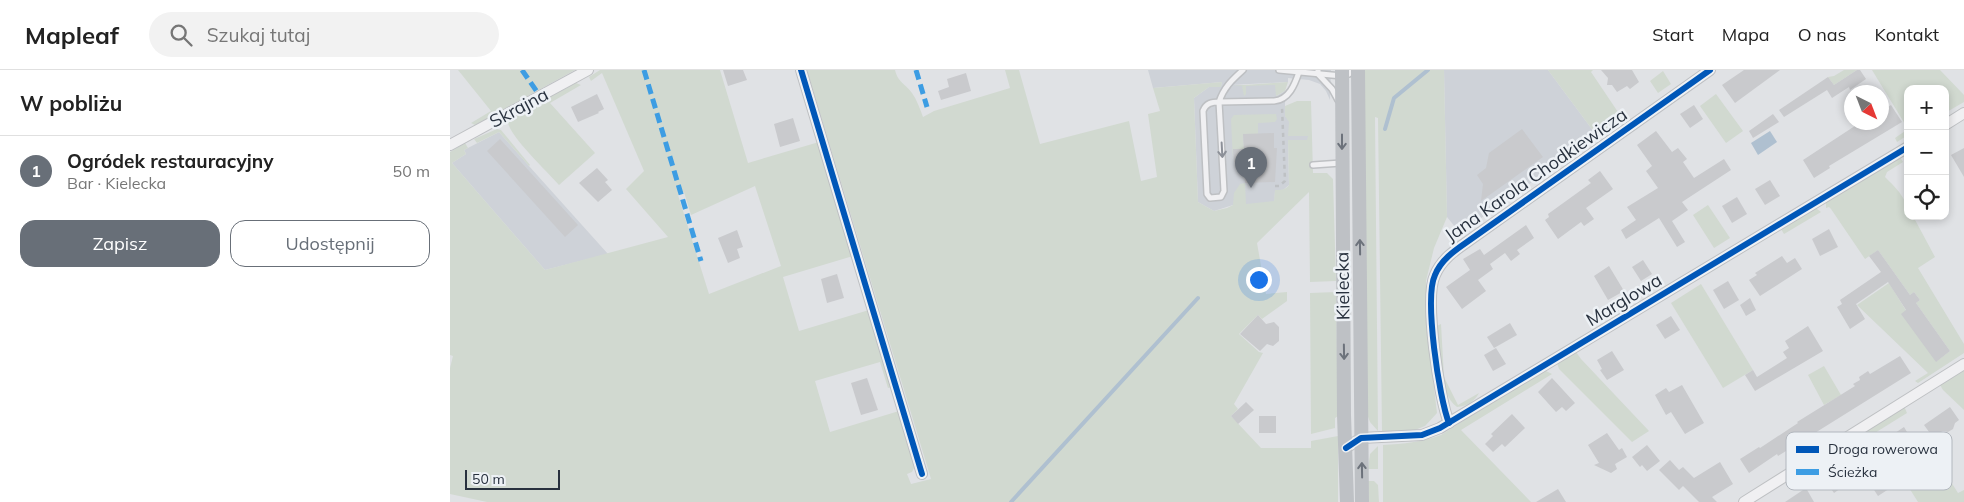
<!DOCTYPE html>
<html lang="pl">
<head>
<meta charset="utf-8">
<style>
  :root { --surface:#fff; --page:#f2f2f2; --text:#222; --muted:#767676; --line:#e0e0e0; --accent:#686f78 }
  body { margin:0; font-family:Mulish,sans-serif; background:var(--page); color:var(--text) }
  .controls { position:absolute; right:15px; top:15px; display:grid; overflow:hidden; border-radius:10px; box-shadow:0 2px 8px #0003 }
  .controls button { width:45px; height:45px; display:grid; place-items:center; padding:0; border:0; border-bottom:1px solid var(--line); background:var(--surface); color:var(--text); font:25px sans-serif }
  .compass { position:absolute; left:1394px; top:15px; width:45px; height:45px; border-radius:50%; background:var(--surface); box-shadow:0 2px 8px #0003; rotate:138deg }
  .scale { position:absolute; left:15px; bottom:12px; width:95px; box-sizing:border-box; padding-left:5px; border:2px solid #28313e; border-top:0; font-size:14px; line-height:18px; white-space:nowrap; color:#28313e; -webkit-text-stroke:4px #edf1f5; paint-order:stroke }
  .you { position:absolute; left:808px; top:209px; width:18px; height:18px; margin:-12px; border:4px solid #fff; border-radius:50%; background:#1a73e8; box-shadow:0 0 0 8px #1a73e833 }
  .badge { display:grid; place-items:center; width:32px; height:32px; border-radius:50%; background:var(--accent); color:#fff; font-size:16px; font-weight:700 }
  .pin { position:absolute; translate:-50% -41px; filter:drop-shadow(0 1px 2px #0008) }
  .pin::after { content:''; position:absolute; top:26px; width:18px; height:15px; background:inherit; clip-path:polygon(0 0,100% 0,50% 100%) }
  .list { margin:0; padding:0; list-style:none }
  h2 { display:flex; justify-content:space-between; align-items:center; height:65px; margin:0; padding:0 20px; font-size:21px }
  h2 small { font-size:16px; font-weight:400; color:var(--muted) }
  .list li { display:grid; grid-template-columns:32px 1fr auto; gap:15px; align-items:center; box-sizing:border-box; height:70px; padding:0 20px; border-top:1px solid var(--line) }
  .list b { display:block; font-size:19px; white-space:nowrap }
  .list p { margin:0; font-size:16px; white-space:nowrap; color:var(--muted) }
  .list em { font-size:16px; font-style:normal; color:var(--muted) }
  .actions { display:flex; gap:10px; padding:15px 20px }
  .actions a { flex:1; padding:11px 0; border:1px solid var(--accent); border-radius:15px; text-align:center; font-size:18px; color:var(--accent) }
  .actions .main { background:var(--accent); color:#fff }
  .icon { flex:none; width:28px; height:28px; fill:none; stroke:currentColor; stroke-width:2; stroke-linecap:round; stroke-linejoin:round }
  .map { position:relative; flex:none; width:1514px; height:432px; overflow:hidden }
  header { display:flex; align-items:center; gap:30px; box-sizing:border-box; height:70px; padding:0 25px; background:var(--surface); border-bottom:1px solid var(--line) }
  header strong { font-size:24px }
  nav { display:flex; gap:28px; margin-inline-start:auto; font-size:18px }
  .search { width:350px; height:45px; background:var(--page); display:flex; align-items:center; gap:12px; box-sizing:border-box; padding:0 18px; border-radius:28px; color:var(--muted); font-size:19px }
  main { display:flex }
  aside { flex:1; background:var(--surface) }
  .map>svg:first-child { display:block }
  .built { fill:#ced2d8 }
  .green { fill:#d1d9d0; fill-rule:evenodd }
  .water { fill:#afc0d0 }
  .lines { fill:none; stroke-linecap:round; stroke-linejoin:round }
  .stream { stroke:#afc0d0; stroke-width:4 }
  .building { fill:#c9cacd }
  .lane-casing { stroke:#bec0c3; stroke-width:8 }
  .street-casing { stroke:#bec0c3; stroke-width:12 }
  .path { stroke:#bec1c4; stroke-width:2.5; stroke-dasharray:4 4; stroke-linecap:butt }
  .lane { stroke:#f0f0f2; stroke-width:5 }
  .street { stroke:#f0f0f2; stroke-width:10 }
  .secondary { stroke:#bec1c5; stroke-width:14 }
  .quiet { stroke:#3d9de3; stroke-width:5; stroke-dasharray:10 5; stroke-linecap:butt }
  .cycleway-casing { stroke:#edf1f5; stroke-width:9 }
  .cycleway { stroke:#0057b8; stroke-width:6 }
  .oneway { stroke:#6c727b }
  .oneway2 { stroke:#8c9098 }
  .labels { text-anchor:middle; stroke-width:5; stroke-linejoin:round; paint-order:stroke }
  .street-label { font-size:18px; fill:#28313e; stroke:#edf1f5 }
  .key { fill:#edf1f5; stroke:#b2b7be; stroke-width:1 }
  .key-label { font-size:14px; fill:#28313e }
</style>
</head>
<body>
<header>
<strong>Mapleaf</strong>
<div class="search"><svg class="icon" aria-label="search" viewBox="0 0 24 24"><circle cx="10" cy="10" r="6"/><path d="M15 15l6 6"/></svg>Szukaj tutaj</div>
<nav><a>Start</a><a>Mapa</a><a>O nas</a><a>Kontakt</a></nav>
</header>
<main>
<aside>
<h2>W pobliżu<small></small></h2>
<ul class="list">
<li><span class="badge">1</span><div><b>Ogródek restauracyjny</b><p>Bar · Kielecka</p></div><em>50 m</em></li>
</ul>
<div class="actions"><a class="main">Zapisz</a><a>Udostępnij</a></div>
</aside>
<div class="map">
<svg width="1514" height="432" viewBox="0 0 1514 432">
  <rect width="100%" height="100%" fill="#e0e2e5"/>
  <g class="built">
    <polygon points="698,0 881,0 880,30 876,21 870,14 859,10 838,8 838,12 781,15 826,15 826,26 835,21 835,46 858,65 858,70 838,71 839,115 833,120 825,120 824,142 783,135 764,141 748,132 744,28 759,17 771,16 772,12 703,18"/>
    <polygon points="994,0 1098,0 1147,66 1010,163 997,147"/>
    <polygon points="49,62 79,96 158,184 95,200 2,93 16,84 14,80"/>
  </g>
  <g class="green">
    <polygon points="8,0 125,0 25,55 21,53 41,41"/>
    <path d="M 150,0 L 270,0 L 298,93 L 369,72 L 403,186 L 333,207 L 349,261 L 419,240 L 442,317 L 438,318 L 430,292 L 365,311 L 380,362 L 449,341 L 465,396 L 462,402 L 457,404 L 461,414 L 481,409 L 357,0 L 445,0 C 448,13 456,14 462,23 C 467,30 470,39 473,47 L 484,41 L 560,18 L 555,0 L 569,0 L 590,74 L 679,51 L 691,111 L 707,107 L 698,44 L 710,41 L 703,18 L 772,12 L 771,17 L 759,17 L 744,28 L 748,132 L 764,141 L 777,138 L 783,135 L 784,123 L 790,114 L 795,113 L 796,134 L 824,131 L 825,120 C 831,120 835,120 839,115 L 838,70 L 857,70 L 858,66 L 838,66 L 839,52 L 835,46 L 835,36 L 847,31 L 861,31 L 863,103 L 877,103 L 883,109 L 886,211 L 860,212 L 859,122 L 807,173 L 816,224 L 837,222 L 837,231 L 812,249 L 808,245 L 789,264 L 809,282 L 813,283 L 784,334 L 788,339 L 781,346 L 811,378 L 861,378 L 861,371 L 888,366 L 888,432 L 37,432 L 0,424 L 0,298 L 3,286 L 0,285 L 0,82 L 15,73 L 18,78 L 14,80 L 16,84 L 2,93 L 95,200 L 218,167 L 176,119 L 194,101 L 152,3 L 141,11 L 139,7 ZM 305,116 L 331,196 L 259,224 L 228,125 L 234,122 L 241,145 Z"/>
    <polygon points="913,0 994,0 997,147 984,178 976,211 976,249 987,343 975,356 965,360 932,362 928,48 925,47 928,361 920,352 917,344"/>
    <polygon points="1098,0 1143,0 1141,2 1172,48 1147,66"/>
    <polygon points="1394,0 1407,0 1384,15 1378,7 1384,6"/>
    <polygon points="1422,0 1490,0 1514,25 1514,32 1495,43 1495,19 1458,19 1458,65 1447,72 1445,68 1458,59"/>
    <polygon points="1213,1 1221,14 1208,23 1200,11"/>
    <polygon points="838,12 835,21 826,26 825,15 796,16 796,24 794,26 792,16 781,16"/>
    <path d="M 126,13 L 131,15 L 100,33 L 145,83 L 109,115 C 99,103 59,66 58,52 L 63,47 Z"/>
    <polygon points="1266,24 1293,61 1276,73 1250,36"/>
    <polygon points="826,44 827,49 825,52 808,53 808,64 793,65 794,79 783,80 783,92 781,49 784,45"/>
    <polygon points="47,59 51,60 80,95 79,96 49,62 27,73 24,69"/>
    <path d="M 1450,87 L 1453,92 L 1437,102 L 1435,107 C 1447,119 1458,129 1458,146 L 1463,146 L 1485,187 L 1468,198 L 1514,274 L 1514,283 L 1468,313 L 1465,311 L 1478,303 L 1407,235 L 1439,213 L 1487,291 L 1500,281 L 1466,233 L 1470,230 L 1464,222 L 1460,225 L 1428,180 L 1415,189 L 1381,139 L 1379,137 L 1376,138 L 1376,132 Z"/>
    <polygon points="1258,135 1280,168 1264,178 1243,145"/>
    <polygon points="1364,139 1367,139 1371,142 1334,164 1331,159"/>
    <polygon points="1251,214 1303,300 1273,318 1221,233"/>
    <polygon points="886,222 888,346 885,348 885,358 861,364 860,223"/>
    <path d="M 991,254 L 994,307 L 1008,335 L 1029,323 C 1024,332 1017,336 1007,337 C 988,323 989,278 987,256 Z"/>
    <polygon points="1126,282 1131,289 1199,361 1182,372 1109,299 1107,293"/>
    <polygon points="1374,296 1391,325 1374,335 1358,305"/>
    <path d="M 1094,300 L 1102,304 L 1011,360 L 1081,432 L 933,432 L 933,375 C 954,374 971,372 991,365 Z"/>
    <polygon points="1514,300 1514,340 1493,320 1490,315"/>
    <polygon points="1454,336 1457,343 1391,384 1387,378"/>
    <polygon points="928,376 928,399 918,399 920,384"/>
    <polygon points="1482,382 1508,423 1514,420 1514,432 1468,432 1449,402"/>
    <polygon points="918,411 924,411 928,415 929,432 919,432"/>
  </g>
  <polygon class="water" points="1320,61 1327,72 1308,85 1301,73"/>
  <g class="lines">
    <g class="stream">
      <polyline points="935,59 944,28 978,0"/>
      <polyline points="561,432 748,228"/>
    </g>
  </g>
  <g class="building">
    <polygon points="273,0 293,0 297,10 278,16"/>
    <polygon points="1151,0 1182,0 1189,12 1180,19 1177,16 1167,22 1162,15 1157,15 1158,8"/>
    <polygon points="1294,0 1330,0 1285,33 1272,15"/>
    <polygon points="1407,0 1410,0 1416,9 1400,20 1399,17 1382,28 1377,20 1334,47 1329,40 1378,7 1384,15"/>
    <polygon points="516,3 521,21 491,30 488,21 499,17 497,9"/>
    <polygon points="147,24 154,39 148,42 149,43 128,52 121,37"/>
    <polygon points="1244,35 1253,49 1240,58 1230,44"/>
    <polygon points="1441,35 1452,52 1379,96 1380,98 1364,108 1353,90 1411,52 1432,52 1432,41"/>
    <polygon points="1323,44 1329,52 1303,68 1299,61"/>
    <polygon points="343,48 350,71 330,77 324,54"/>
    <polygon points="1072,59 1093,87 1031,131 1033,114 1027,105 1036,98 1039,83"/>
    <polygon points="1206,61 1222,82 1228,78 1237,89 1233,92 1244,108 1274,89 1281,100 1232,132 1238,140 1222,151 1235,172 1227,177 1209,148 1176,169 1171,160 1186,150 1177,137 1208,118 1196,101 1202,96 1187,75"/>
    <polygon points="824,63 824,78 827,78 825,112 795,113 794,95 789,95 789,92 784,92 783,79 794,79 793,64"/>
    <polygon points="50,69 128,155 115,167 37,81"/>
    <polygon points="1514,78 1514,107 1501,85"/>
    <polygon points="147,98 158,110 155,112 162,120 148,132 129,113"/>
    <polygon points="1150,101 1163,119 1136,138 1144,149 1134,156 1131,152 1108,169 1095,150 1099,147 1098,144 1141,113 1138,110"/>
    <polygon points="1320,110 1330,126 1315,135 1305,119"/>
    <polygon points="1287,127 1297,144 1282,153 1272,136"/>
    <polygon points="1076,155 1084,168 1067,180 1070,184 1061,191 1055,183 1040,194 1043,199 1028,210 1036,221 1012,239 996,217 1020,200 1013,189 1030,179 1034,185"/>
    <polygon points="1379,159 1388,177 1370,186 1362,169"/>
    <polygon points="287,160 293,177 287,179 290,188 278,193 268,168"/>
    <polygon points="1428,180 1460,225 1464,222 1470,230 1466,233 1500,281 1486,292 1451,244 1456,240 1438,212 1406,234 1415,249 1400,259 1387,237 1392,234 1390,230 1431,202 1419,186"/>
    <polygon points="1332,186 1337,193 1345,188 1352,199 1310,226 1299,210 1307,205 1305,203"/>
    <polygon points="1193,190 1202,204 1191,211 1182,197"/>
    <polygon points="1159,196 1174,221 1158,230 1144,206"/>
    <polygon points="387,204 394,228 377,233 371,209"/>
    <polygon points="1278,211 1289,230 1274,239 1263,220"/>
    <polygon points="1300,228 1306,240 1296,246 1290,235"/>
    <polygon points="808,245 816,254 824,252 829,257 829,271 823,276 817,274 810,281 790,264"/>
    <polygon points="1221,246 1230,260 1215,269 1206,255"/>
    <polygon points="1060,253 1067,265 1044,278 1037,267"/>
    <polygon points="1358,256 1373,281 1305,321 1295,305 1303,300 1307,307 1337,288 1333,282 1339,278 1335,271"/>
    <polygon points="1046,278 1056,294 1043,301 1034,285"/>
    <polygon points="1162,281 1174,300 1157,310 1150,300 1152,299 1147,290"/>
    <polygon points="1450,286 1461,303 1328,386 1327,384 1299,403 1290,389 1309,377 1310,378 1348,353 1347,352 1405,316 1403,314 1410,310 1409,307 1418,301 1420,304"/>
    <polygon points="417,308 428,340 411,345 401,313"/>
    <polygon points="1102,308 1125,333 1116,341 1112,337 1106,342 1088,322"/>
    <polygon points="1232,315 1254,353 1235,364 1221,342 1216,345 1205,325 1216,318 1219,322"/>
    <polygon points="796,332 804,340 788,354 781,346"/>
    <polygon points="1500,337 1509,350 1505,353 1503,359 1498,362 1493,361 1482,366 1474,355"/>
    <polygon points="1062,344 1075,358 1055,377 1052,374 1043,382 1035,374 1043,366 1041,364"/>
    <rect x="809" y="346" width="17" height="17"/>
    <polygon points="1454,357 1463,372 1434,391 1446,410 1443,412 1445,415 1428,426 1413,403 1423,397 1417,388 1439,374 1436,369"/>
    <polygon points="1157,363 1169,380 1172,378 1177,387 1165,394 1167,399 1161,403 1144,395 1149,393 1138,375"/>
    <polygon points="1197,375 1210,391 1197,401 1192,395 1190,397 1182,387"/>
    <polygon points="1220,390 1229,400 1233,397 1244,408 1270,392 1283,414 1262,427 1267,432 1249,432 1233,416 1229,420 1209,400"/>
    <polygon points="1390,397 1397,407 1394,409 1397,414 1384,423 1375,410 1381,406 1380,403"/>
    <polygon points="1356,418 1364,432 1335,432"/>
    <polygon points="1108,419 1116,432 1086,432"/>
  </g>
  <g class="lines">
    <g class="lane-casing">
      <g id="lane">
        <path d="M 793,0 C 782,10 774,17 769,32 L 774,121 L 771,127 L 760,128 L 757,124 L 753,41 C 756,33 762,32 769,32 L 824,31 C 839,30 845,14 849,2"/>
        <polyline points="829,0 892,6 899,4 902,0"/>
        <polyline points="868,0 868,4 882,19 888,30"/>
        <polyline points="863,95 891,93"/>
      </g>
    </g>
    <g class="street-casing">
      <g id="street">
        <polyline points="351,0 472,404"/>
        <polyline points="1495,55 1514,43"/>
        <polyline points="0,75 138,0"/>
        <path d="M 999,353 C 989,328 974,228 985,205 C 991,190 1004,181 1017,172 L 1260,0"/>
        <polyline points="896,378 911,368 972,365 990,358 1458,77"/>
        <polyline points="1294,432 1514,294"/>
      </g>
    </g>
    <polyline class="path" points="825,116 829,116 835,111 832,37"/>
    <use href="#lane" class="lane"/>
    <use href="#street" class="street"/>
    <g class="secondary">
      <polyline points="892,0 894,345 897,432"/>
      <polyline points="908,0 912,432"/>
    </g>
    <g class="quiet">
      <polyline points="72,0 90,26"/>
      <polyline points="194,0 251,191"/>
      <polyline points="466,0 477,37"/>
    </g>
    <g class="cycleway-casing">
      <g id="cycleway">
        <polyline points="351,0 472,404"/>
        <path d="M 999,353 C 989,328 974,228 985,205 C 991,190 1004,181 1017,172 L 1260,0"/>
        <polyline points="896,378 911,368 972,365 990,358 1458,77"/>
      </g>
    </g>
    <use href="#cycleway" class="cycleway"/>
  </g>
  <defs><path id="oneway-shaft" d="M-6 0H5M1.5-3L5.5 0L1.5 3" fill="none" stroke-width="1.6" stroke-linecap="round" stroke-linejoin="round" transform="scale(1.25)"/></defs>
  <g class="oneway">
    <use href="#oneway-shaft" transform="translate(892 72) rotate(90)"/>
    <use href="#oneway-shaft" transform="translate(910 177) rotate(-91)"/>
    <use href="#oneway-shaft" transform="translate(894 282) rotate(89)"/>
    <use href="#oneway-shaft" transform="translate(912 400) rotate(-91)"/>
  </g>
  <use class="oneway2" href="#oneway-shaft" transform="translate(772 80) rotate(87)"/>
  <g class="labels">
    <g class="street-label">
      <text transform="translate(69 38) rotate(-28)" y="6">Skrajna</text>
      <text transform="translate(1086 105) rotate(-35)" y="6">Jana Karola Chodkiewicza</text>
      <text transform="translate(893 216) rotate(-91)" y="6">Kielecka</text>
      <text transform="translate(1174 230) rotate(-31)" y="6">Marglowa</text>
    </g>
  </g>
  <rect x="1336" y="362" width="166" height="58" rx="8" class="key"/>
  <rect x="1346" y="376" width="23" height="7" fill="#0057b8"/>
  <rect x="1346" y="399" width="23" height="6" fill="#3d9de3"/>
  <g class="key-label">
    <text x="1378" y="384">Droga rowerowa</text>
    <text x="1378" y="407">Ścieżka</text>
  </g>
</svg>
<div class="controls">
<button>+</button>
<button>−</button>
<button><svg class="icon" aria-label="locate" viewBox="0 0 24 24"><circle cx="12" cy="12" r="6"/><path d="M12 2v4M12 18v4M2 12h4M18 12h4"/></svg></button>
</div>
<svg class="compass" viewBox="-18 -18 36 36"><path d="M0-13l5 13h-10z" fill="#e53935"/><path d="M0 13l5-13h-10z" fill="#767676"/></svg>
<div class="scale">50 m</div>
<div class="you"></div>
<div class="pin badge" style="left:801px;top:118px">1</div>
</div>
</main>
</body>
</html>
